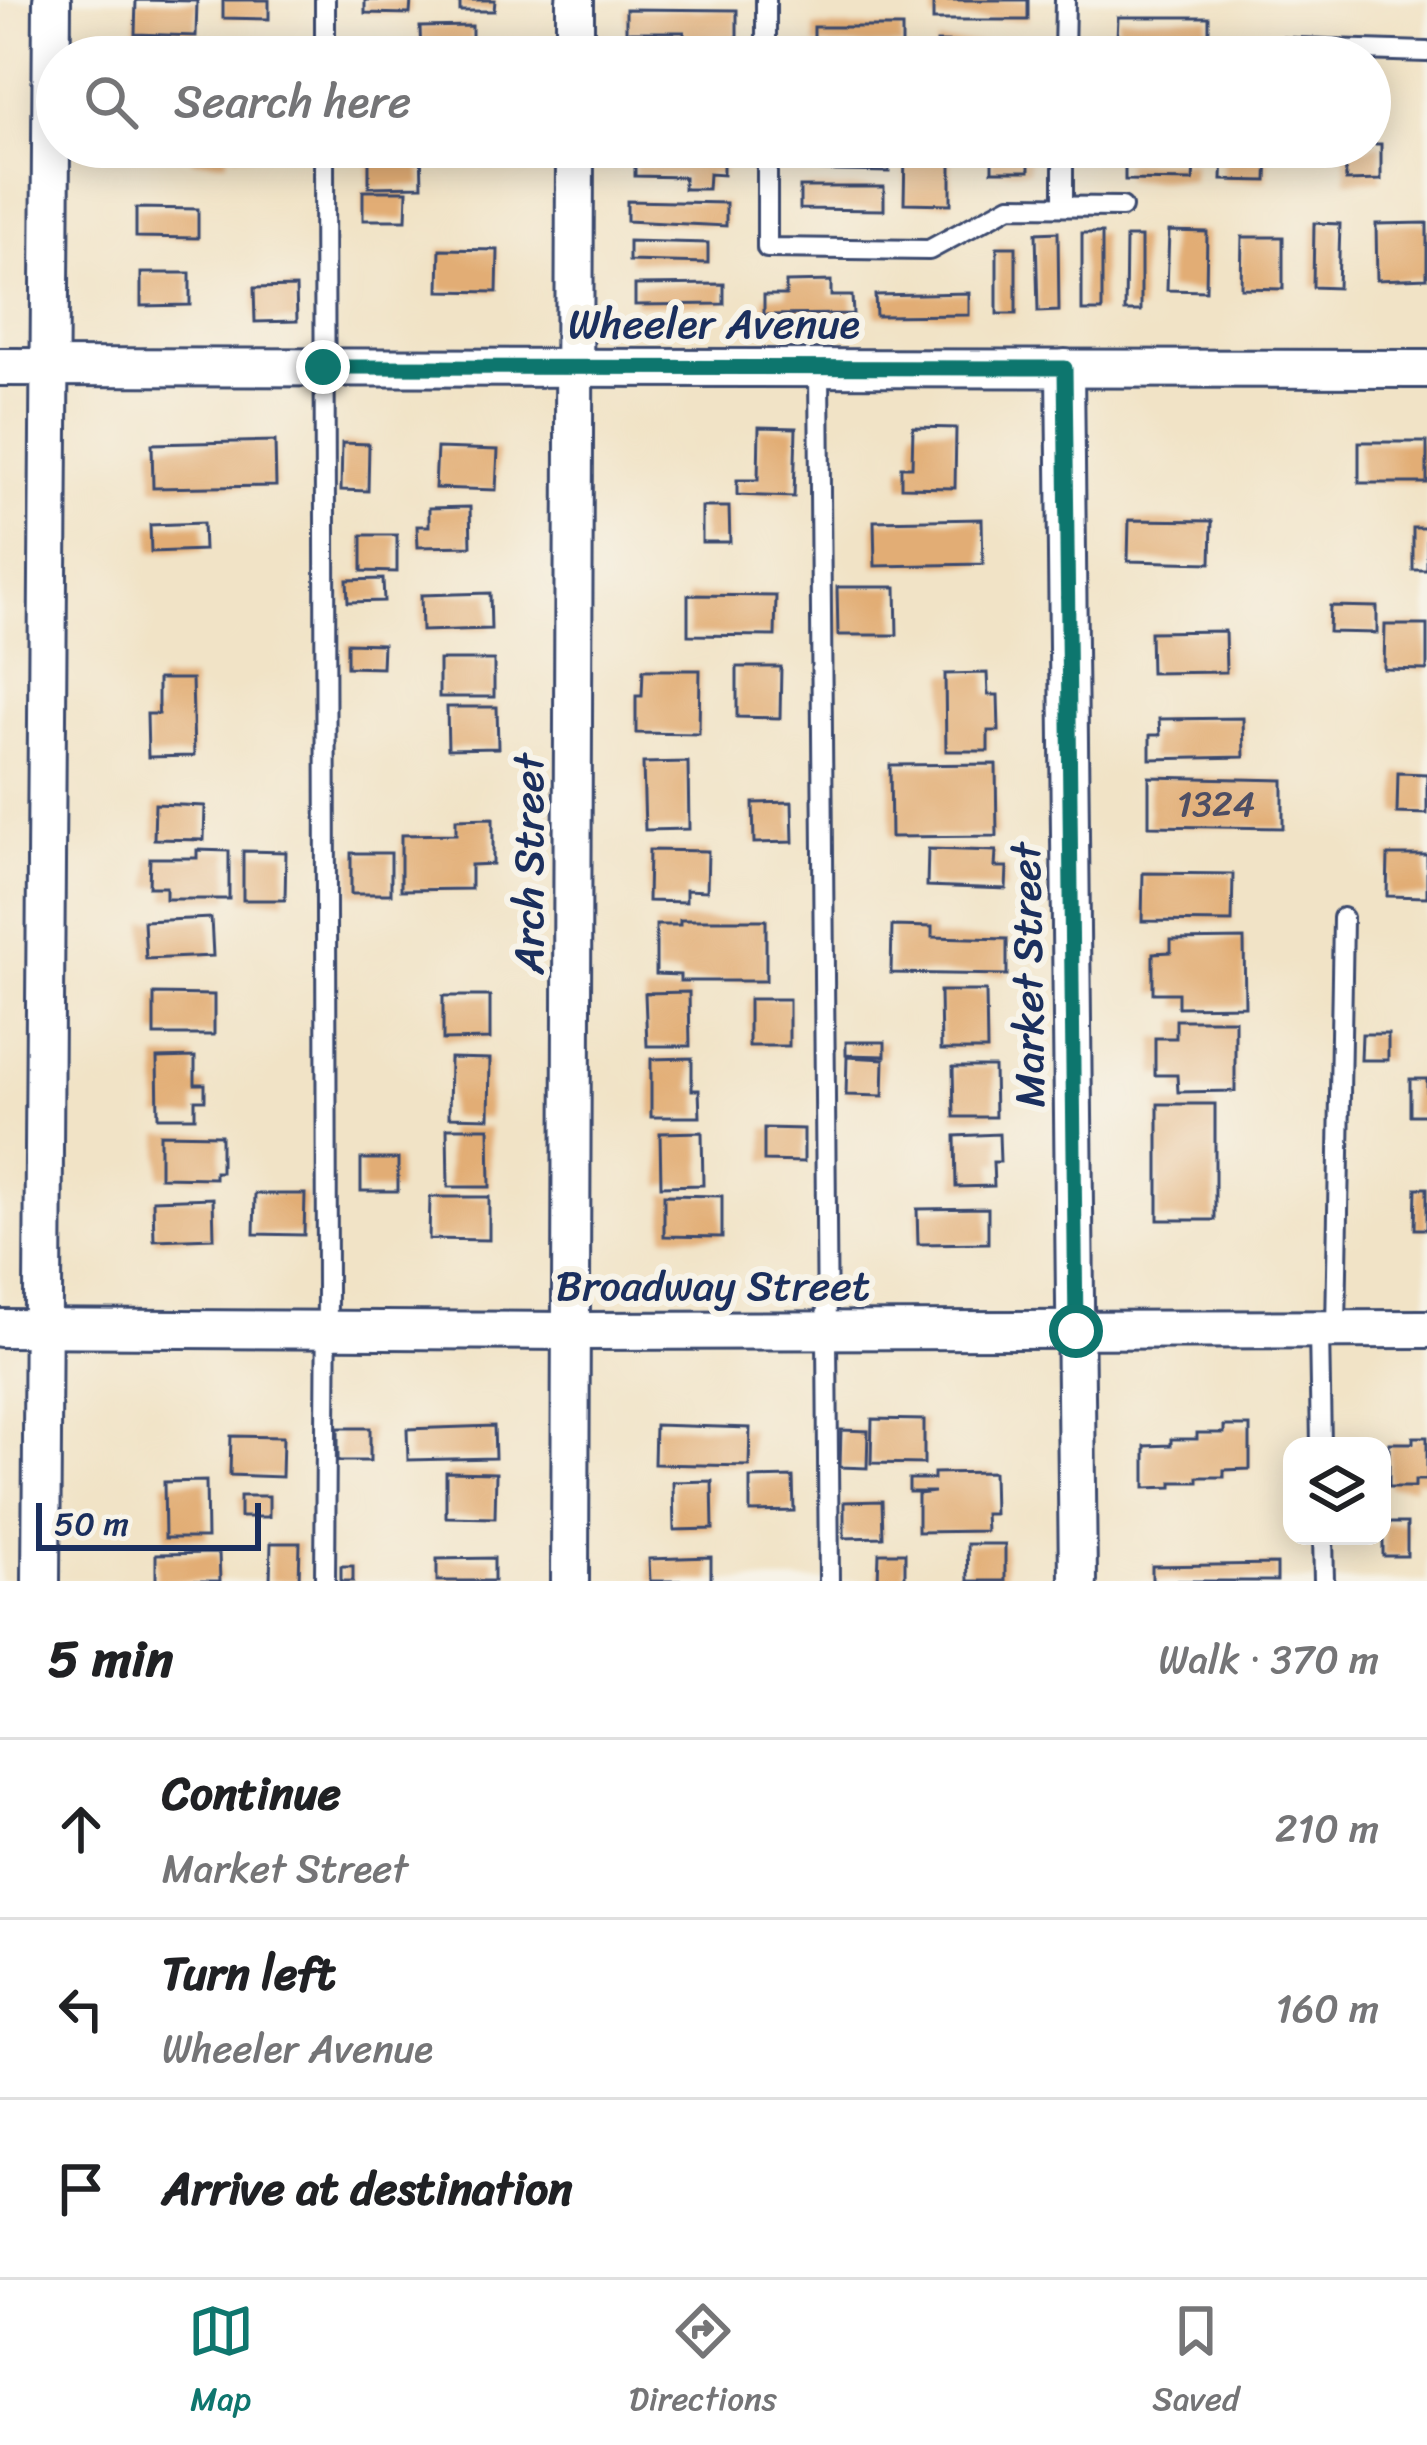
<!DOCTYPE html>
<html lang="en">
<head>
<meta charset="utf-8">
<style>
  :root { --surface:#fff; --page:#f2f2f2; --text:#202124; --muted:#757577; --line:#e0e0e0; --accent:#0f766e }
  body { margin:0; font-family:Sriracha,sans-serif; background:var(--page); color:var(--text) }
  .controls { position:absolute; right:36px; bottom:36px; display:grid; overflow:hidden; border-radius:24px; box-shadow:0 6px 30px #0003 }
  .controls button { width:108px; height:108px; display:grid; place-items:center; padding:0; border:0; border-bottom:3px solid var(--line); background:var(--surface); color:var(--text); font:60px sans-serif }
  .scale { position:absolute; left:36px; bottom:30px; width:225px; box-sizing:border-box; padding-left:12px; border:6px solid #1b2f5e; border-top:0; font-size:33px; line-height:42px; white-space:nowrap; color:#1b2f5e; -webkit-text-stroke:9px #f7f3e8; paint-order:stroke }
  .stop { position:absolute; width:36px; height:36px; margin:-27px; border:9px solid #0f766e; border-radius:50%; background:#fff }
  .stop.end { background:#0f766e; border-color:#fff; box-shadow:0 3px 12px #0008 }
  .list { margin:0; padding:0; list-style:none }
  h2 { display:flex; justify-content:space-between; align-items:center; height:156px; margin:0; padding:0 48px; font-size:51px }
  h2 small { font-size:39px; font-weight:400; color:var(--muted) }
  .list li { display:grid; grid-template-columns:78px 1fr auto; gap:36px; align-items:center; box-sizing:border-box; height:180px; padding:0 48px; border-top:3px solid var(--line) }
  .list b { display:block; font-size:45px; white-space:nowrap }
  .list p { margin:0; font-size:39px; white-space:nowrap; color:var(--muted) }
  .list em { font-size:39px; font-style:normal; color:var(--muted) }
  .icon { flex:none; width:66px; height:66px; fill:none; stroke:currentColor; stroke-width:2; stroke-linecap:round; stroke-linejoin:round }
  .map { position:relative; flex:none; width:1427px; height:1581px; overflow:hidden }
  .search { position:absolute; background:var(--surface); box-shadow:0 6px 30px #0003; left:36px; right:36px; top:36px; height:132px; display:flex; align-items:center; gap:30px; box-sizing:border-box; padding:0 42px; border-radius:66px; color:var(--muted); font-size:45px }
  .sheet { height:696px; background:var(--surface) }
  nav { display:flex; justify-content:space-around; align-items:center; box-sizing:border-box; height:168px; border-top:3px solid var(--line); background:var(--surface); font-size:33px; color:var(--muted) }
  nav a { display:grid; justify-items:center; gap:6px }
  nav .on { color:var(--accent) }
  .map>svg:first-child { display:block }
  .building { fill:#e2ad74 }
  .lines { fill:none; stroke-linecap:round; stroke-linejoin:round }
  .service-casing { stroke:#3b4a6e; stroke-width:24 }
  .minor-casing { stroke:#3b4a6e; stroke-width:42 }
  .service { stroke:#fff; stroke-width:18 }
  .minor { stroke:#fff; stroke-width:36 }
  .route { stroke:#0f766e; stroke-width:15 }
  .labels { text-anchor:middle; stroke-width:12; stroke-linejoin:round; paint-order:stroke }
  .number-label { font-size:36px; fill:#4d4e64 }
  .street-label { font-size:42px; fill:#1b2f5e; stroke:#f7f3e8 }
</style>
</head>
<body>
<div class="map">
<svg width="1427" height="1581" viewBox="0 0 1427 1581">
  <rect width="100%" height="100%" fill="#f7f3e8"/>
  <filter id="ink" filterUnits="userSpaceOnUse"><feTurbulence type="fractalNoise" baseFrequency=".00833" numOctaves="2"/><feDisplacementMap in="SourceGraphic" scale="24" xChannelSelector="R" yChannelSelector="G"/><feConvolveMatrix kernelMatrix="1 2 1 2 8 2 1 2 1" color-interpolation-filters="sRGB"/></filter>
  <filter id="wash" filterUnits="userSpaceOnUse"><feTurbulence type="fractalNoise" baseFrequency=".004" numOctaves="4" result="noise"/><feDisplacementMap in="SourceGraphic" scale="48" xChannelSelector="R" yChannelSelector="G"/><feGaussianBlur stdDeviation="2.7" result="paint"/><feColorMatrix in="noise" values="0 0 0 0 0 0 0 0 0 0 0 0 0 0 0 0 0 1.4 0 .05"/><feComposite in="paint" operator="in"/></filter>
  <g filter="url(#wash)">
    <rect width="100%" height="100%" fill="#f1e3c6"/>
    <g id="blocks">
      <g class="building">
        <polygon points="136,0 197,1 196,36 135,34"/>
        <polygon points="223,0 269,0 269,19 223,18"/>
        <polygon points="365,0 411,0 410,14 365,13"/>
        <polygon points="460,0 495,0 494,11 460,11"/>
        <rect x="933" y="0" width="95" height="20"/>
        <polygon points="626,9 737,10 737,42 684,42 684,32 626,32"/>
        <polygon points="1118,17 1209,17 1209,38 1117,38"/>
        <polygon points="472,26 472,57 421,57 420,27"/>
        <rect x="814" y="27" width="88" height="19"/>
        <polygon points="937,42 1021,44 1021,57 936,57"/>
        <polygon points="1370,144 1381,144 1381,180 1346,181 1345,147 1370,147"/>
        <polygon points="193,147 228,147 227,162 192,161"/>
        <rect x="234" y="147" width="30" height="8"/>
        <polygon points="369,147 421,147 422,186 369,187"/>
        <polygon points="970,147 1037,147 1037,153 1029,153 1029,171 992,171 992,152 970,152"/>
        <polygon points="1223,147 1268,147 1267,181 1222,180"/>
        <polygon points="793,148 889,150 889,172 792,170"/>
        <polygon points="905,153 951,153 951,204 904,203"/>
        <polygon points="635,156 723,157 723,175 709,174 708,189 684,189 684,177 635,176"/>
        <polygon points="1125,162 1194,163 1193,181 1125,180"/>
        <polygon points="800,187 884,187 884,210 800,209"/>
        <polygon points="363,191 407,191 406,220 363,220"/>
        <polygon points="627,201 726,203 726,226 627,221"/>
        <polygon points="136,208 198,209 198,238 136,237"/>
        <polygon points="1314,223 1340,224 1338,288 1313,287"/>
        <polygon points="1427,223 1427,278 1377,280 1376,224"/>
        <polygon points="1169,231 1207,232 1206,291 1167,290"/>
        <polygon points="1058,232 1059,311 1038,312 1036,233"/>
        <rect x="1082" y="233" width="20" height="78"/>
        <polygon points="1126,237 1141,237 1141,311 1125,311"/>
        <polygon points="1242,237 1283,237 1283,289 1241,288"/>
        <polygon points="629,241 708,243 708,263 629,261"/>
        <rect x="997" y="247" width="19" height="67"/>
        <polygon points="440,249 498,250 497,292 439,291"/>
        <polygon points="141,273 190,273 190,305 141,306"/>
        <polygon points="831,281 831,296 852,296 853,314 764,315 764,295 786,295 786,282"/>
        <polygon points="724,284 724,304 635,305 635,285"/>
        <polygon points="296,287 297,321 255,322 254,288"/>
        <polygon points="969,293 969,315 876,316 875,295"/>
        <polygon points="759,427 796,428 794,497 737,495 737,480 758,480"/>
        <polygon points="913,427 956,428 955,488 901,487 901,467 912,467"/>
        <polygon points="275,441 276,486 153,488 152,444"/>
        <rect x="1359" y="442" width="68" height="41"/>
        <polygon points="342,443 369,444 368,491 341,490"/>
        <polygon points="437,448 498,450 496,490 435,488"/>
        <polygon points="470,507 471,546 418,547 417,526 429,526 429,508"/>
        <polygon points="702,507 729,507 730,542 702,542"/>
        <polygon points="982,519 983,564 875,566 874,521"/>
        <polygon points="1129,520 1212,521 1211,563 1128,561"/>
        <polygon points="203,523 204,550 151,552 150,525"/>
        <rect x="1413" y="528" width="14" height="42"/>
        <polygon points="362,535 397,535 397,572 362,571"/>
        <polygon points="383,579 384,601 348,602 347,580"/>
        <polygon points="837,587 896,587 897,635 838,635"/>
        <polygon points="490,593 491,629 422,631 421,595"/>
        <polygon points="688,595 776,596 775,636 688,635"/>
        <polygon points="1330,606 1377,607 1377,633 1329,632"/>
        <polygon points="1385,625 1427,625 1427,670 1384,669"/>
        <polygon points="1225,631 1226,672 1151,673 1150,632"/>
        <polygon points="347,643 383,644 382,668 347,667"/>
        <rect x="439" y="660" width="55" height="37"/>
        <polygon points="737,667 781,667 780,718 737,717"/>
        <polygon points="643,670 700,670 699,734 636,733 636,696 642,696"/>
        <polygon points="987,673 988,695 998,695 999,731 988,731 988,751 946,751 945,674"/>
        <polygon points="158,679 192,679 194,756 148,757 147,714 158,714"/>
        <polygon points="447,707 497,707 498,748 448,749"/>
        <polygon points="1243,718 1244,757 1150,759 1150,735 1160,735 1159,719"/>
        <polygon points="688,762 689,829 645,830 643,763"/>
        <polygon points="996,764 997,836 891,837 890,765"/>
        <polygon points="1398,773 1427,774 1427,814 1397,813"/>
        <polygon points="1149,777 1283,780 1283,828 1149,826"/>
        <polygon points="792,802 793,842 754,843 753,803"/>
        <polygon points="155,804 205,806 204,840 154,839"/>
        <polygon points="493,818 493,864 471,865 471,889 401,890 401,835 456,834 456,819"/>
        <polygon points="928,849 996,851 995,867 1007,867 1006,889 927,886"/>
        <polygon points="197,850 229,851 229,899 166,899 166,887 149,887 150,858 197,858"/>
        <polygon points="649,850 708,851 707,891 686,890 686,902 648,901"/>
        <polygon points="243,851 286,852 285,900 243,900"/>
        <rect x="351" y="853" width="40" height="41"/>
        <polygon points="1388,855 1427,855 1427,897 1387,896"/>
        <polygon points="1143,873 1233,874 1232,922 1142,921"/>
        <polygon points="211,918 213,956 146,959 144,921"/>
        <polygon points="680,920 766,920 766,981 680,981 680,975 656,974 656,925 680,925"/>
        <polygon points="892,926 932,927 932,937 1007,939 1007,975 891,973"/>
        <polygon points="1244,939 1245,1006 1178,1007 1178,993 1153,993 1153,953 1171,952 1171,940"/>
        <polygon points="940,991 986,991 987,1050 941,1050"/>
        <polygon points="689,992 690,1046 647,1046 645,993"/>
        <polygon points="154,994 214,995 214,1035 154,1035"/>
        <polygon points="443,996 490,996 490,1039 443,1040"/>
        <rect x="749" y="999" width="40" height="47"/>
        <polygon points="1176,1020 1235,1020 1235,1091 1178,1092 1177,1075 1155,1075 1155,1038 1176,1038"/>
        <polygon points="1362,1034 1388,1034 1388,1060 1361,1060"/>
        <polygon points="846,1042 885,1042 885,1056 846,1055"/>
        <polygon points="195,1057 195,1084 205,1084 205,1100 195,1100 195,1117 158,1117 157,1058"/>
        <polygon points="847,1057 884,1059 883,1096 846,1095"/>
        <polygon points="450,1058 490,1059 489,1118 449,1117"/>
        <polygon points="692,1058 692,1090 699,1090 700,1117 651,1117 651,1059"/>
        <polygon points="953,1067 994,1067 995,1117 954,1117"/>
        <rect x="1410" y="1079" width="17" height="36"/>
        <rect x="1158" y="1104" width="57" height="116"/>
        <polygon points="447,1128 489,1128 490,1187 448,1187"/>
        <polygon points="764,1128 804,1129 804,1162 764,1161"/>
        <polygon points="702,1132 703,1185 661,1186 660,1133"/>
        <polygon points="160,1134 221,1135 221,1172 215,1172 215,1178 160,1177"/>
        <polygon points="999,1134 1000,1162 993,1162 994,1186 956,1187 955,1136"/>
        <rect x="361" y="1159" width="37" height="32"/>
        <polygon points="1416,1188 1427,1188 1427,1229 1415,1229"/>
        <polygon points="255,1194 305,1194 304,1235 254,1234"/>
        <polygon points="664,1195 722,1196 722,1237 664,1236"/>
        <polygon points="430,1197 489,1197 489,1240 429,1239"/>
        <polygon points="213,1198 214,1238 154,1240 153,1200"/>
        <polygon points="988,1208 988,1243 918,1244 917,1209"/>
        <polygon points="872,1419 924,1420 924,1464 871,1463"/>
        <polygon points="655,1425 750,1428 749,1466 654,1464"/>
        <polygon points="494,1426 495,1458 408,1460 407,1429"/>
        <polygon points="1224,1426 1250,1426 1250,1469 1224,1470 1224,1477 1198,1477 1198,1482 1172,1482 1172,1487 1145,1488 1145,1446 1171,1445 1171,1439 1197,1439 1197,1433 1224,1433"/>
        <rect x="338" y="1428" width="32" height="33"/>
        <polygon points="841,1430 868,1431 867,1468 840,1467"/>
        <polygon points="231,1436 283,1437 282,1477 230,1475"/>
        <polygon points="1413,1437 1427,1437 1427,1480 1415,1480 1415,1487 1389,1487 1389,1443 1413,1443"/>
        <polygon points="446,1472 496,1473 495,1518 446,1517"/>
        <polygon points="993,1472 994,1514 985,1514 986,1531 918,1532 918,1494 935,1492 909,1492 909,1479 934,1479 934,1473"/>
        <polygon points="793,1477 794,1511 750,1512 750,1478"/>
        <polygon points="206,1481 207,1538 165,1538 164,1482"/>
        <polygon points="712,1481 713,1529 674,1530 673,1482"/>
        <rect x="240" y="1496" width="29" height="21"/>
        <polygon points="882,1501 883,1537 844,1538 844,1502"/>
        <rect x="1383" y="1523" width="24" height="33"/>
        <polygon points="271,1543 300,1543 299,1581 270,1581"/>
        <polygon points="967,1544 1005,1544 1005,1581 968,1581"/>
        <polygon points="219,1553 220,1581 156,1581 156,1554"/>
        <polygon points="879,1553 905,1553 905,1581 878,1581"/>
        <polygon points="711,1557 711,1581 650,1581 649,1559"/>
        <polygon points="494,1558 494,1581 437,1581 437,1559"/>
        <polygon points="1277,1564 1277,1581 1152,1581 1152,1566"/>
        <rect x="341" y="1566" width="12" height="15"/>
      </g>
    </g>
  </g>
  <g filter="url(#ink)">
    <use href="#blocks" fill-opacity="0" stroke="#3b4a6e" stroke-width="3"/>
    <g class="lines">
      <g class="service-casing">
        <g id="service">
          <polyline points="766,0 766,57"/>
          <polyline points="1264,47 1427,52"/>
          <polyline points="325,57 325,0"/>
          <polyline points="1064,57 1065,0"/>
          <polyline points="324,147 327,1289 325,1581"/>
          <polyline points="767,147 767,248 929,250 1010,206 1122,207"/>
          <polyline points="1063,206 1063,147"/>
          <polyline points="819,369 829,1581"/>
          <polyline points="1319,1330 1321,1446"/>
          <polyline points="1336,1330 1343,918"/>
          <polyline points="1323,1536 1324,1581"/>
        </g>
      </g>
      <g class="minor-casing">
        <g id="minor">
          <polyline points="575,0 575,57"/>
          <polyline points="0,367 1427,369"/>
          <polyline points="1065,368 1078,1581"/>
          <polyline points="0,1328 571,1331 1427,1329"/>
          <polyline points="41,1581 52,0"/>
          <polyline points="570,1581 575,147"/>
        </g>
      </g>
      <use href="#service" class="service"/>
      <use href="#minor" class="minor"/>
    </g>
  </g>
  <g class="lines" filter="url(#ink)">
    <polyline class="route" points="323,367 1065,368 1076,1331"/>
  </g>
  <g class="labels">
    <g class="number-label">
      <text x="1216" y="816">1324</text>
    </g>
    <g class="street-label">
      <text x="714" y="338">Wheeler Avenue</text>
      <text transform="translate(528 864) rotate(-90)" y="15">Arch Street</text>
      <text transform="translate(1027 975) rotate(-91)" y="15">Market Street</text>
      <text x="713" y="1300">Broadway Street</text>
    </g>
  </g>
</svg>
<div class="controls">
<button><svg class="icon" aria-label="layers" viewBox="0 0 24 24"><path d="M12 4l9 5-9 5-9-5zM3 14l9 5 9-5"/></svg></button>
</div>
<div class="scale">50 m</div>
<div class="stop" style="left:1076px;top:1331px"></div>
<div class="stop end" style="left:323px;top:367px"></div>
<div class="search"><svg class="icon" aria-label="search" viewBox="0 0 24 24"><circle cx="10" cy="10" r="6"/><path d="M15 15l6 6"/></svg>Search here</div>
</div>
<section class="sheet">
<h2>5 min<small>Walk · 370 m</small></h2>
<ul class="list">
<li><svg class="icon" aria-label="ahead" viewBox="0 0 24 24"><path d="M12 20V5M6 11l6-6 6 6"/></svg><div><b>Continue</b><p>Market Street</p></div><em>210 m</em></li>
<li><svg class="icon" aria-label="left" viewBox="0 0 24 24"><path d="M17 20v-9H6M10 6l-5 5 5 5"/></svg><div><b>Turn left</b><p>Wheeler Avenue</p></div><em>160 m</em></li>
<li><svg class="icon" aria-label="arrive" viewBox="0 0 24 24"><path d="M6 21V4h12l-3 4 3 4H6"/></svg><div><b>Arrive at destination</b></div></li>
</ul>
</section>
<nav>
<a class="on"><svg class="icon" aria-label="map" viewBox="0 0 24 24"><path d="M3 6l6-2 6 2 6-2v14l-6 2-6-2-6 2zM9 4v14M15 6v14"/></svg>Map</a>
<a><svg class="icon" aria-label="directions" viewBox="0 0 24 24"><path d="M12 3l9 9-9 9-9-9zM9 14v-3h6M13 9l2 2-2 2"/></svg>Directions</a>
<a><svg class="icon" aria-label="saved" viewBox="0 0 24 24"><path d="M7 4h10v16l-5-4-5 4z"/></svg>Saved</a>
</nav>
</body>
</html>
